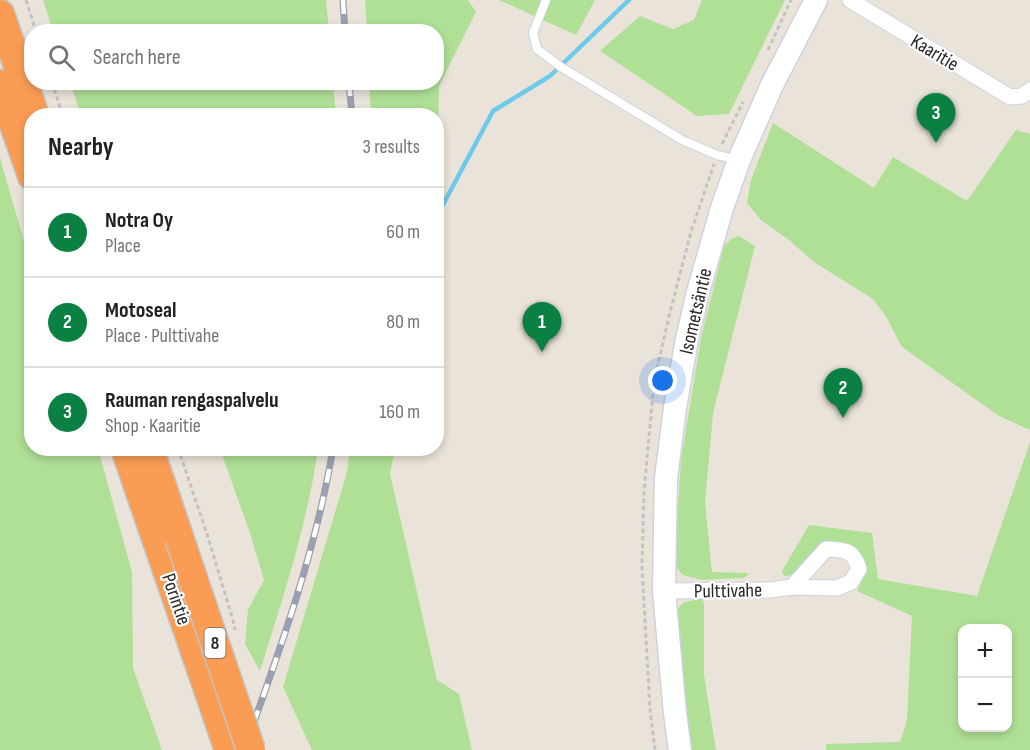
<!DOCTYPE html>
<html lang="en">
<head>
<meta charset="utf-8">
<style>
  :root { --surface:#fff; --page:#f6f6f6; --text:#202124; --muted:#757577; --line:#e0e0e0; --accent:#0b8043 }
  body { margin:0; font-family:"Sofia Sans Condensed",sans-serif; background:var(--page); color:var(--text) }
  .controls { position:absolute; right:18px; bottom:18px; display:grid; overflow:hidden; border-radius:12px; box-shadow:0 3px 9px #0003 }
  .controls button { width:54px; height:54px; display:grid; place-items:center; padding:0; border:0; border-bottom:2px solid var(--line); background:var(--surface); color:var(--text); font:30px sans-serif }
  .you { position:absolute; left:663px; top:381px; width:21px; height:21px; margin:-15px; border:4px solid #fff; border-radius:50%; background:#1a73e8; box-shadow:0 0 0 9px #1a73e833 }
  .badge { display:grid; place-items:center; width:39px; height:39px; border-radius:50%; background:var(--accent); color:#fff; font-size:20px; font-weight:700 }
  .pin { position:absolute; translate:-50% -50px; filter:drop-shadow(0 2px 3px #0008) }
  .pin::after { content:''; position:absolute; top:32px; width:21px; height:18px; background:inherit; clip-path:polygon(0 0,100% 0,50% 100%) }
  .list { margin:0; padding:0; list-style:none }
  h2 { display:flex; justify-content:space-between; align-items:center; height:78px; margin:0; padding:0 24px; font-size:26px }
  h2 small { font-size:20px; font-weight:400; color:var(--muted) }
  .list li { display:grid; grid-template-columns:39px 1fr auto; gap:18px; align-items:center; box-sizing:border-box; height:90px; padding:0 24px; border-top:2px solid var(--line) }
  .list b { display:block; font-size:22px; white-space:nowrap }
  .list p { margin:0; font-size:20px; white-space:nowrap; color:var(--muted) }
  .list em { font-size:20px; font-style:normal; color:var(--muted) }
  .icon { flex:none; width:33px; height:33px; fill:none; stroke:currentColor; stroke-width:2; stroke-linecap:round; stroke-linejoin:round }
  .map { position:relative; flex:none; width:1030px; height:750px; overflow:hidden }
  .search { position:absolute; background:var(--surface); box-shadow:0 3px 9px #0003; left:24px; top:24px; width:420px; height:66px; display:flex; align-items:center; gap:15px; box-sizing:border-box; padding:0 21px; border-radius:24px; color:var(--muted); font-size:22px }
  .panel { position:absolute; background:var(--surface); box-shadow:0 3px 9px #0003; left:24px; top:108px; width:420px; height:348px; border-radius:24px }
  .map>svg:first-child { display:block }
  .green { fill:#afe096; fill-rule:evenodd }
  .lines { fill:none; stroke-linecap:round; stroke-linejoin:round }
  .stream { stroke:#6dcaeb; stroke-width:4.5 }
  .lane-casing { stroke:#ced2e0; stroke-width:10 }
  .street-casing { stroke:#ced2e0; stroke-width:17 }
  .secondary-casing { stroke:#ced2e0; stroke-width:25 }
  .highway-casing { stroke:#c3c3c3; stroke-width:31 }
  .path { stroke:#c3c3c3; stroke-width:3; stroke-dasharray:4.5 3; stroke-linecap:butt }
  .lane { stroke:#fff; stroke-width:8 }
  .street { stroke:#fff; stroke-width:15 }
  .secondary { stroke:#fff; stroke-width:22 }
  .highway { stroke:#fa9c54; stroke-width:28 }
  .rail-casing { stroke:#9c9fb2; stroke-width:7 }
  .rail { stroke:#fff; stroke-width:4.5; stroke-dasharray:14; stroke-linecap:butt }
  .highway-bridge-casing { stroke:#c3c3c3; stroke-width:31; stroke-linecap:butt }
  .highway-bridge { stroke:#fa9c54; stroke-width:28 }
  .labels { text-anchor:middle; stroke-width:4.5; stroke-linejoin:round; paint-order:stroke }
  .shield { fill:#fff; stroke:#686868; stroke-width:1.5 }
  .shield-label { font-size:18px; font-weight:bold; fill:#272727 }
  .street-label { font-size:20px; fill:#272727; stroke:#fff }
</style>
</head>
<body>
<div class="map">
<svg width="1030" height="750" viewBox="0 0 1030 750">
  <rect width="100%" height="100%" fill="#eae3d9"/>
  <g class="green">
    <polygon points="43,0 326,0 329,31 53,31"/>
    <polygon points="365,0 468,0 476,12 439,86 437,184 436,116 371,115 369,83 436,82 436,32 367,31"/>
    <polygon points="499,0 595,0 576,35"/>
    <polygon points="702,0 785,0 729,114 697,116 600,51 640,16 673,29 694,20"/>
    <polygon points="70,83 333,83 336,115 81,115"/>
    <polygon points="773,123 874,188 893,157 967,201 1016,130 1030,134 1030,430 999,416 902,347 885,315 873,299 814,262 789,240 761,220 747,203 751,180"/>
    <polygon points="0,158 31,265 32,448 96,449 100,456 132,572 133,668 162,750 0,750"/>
    <polygon points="739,236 755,246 713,413 705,503 712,572 748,573 747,576 742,578 701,580 683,575 676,567 678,509 681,460 701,338 724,246 731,239"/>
    <path d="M 1030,442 L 1030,750 L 826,750 L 826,744 L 900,742 L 907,720 L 912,616 L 857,591 C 866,576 866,547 846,543 C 839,542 833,541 827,544 C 820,547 799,569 791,575 L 784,576 L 782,571 L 809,525 L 872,533 L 878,579 L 977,596 ZM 962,628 L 1008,628 L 1008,728 L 962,728 Z"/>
    <path d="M 220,449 L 318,449 C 307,525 283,598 260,671 L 245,644 L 248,610 L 264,580 L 250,533 Z"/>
    <polygon points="350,449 395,449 390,474 437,680 459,694 472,750 312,750 283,687 347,472"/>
    <polygon points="702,598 704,603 704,675 716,750 688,750 675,611 683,603"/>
  </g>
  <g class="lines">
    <polyline class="stream" points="436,221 438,214 493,111 550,76 629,0"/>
    <g class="lane-casing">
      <polyline id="lane" points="546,0 533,33 537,49 561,67 682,140 717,155 735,159"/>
    </g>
    <g class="street-casing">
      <g id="street">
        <polyline points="850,0 1010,97 1022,96 1030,90"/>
        <path d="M 664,591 L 770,590 L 792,587 L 837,588 L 851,582 L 859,569 C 853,549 845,550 826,549 L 792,587"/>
      </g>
    </g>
    <g class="secondary-casing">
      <polyline id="secondary" points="680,750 675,713 664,591 665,526 666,478 675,408 687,339 698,292 722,208 739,160 772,85 816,0"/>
    </g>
    <g class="highway-casing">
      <g id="highway">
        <polyline points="0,14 35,116"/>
        <polyline points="0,84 32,176"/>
        <polyline points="125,448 229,750"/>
        <polyline points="149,448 179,537"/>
      </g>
    </g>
    <g class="path">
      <polyline points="26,0 36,32"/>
      <polyline points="768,50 791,0"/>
      <polyline points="52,82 63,116"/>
      <polyline points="722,144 743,102"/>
      <polyline points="178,448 207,534 233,620 235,630"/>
      <polyline points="655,750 650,709 642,567 644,492 654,382 670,312 691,232 714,164"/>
    </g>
    <use href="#lane" class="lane"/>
    <use href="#street" class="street"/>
    <use href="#secondary" class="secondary"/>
    <use href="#highway" class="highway"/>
    <g class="rail-casing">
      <g id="rail">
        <polyline points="343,0 345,32"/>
        <polyline points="349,82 352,116"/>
        <path d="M 244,750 C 279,652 316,552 333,448"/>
      </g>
    </g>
    <use href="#rail" class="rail"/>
    <g class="highway-bridge-casing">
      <polyline id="highway-bridge" points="179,537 251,750"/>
    </g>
    <use href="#highway-bridge" class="highway-bridge"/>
  </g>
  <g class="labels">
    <rect class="shield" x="204.5" y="628" width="21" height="30" rx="4.5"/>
    <g class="shield-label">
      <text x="215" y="649">8</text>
    </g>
    <g class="street-label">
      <text transform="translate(935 52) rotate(31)" y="7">Kaaritie</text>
      <text transform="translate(695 311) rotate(-77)" y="7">Isometsäntie</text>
      <text transform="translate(728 590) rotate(-1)" y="7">Pulttivahe</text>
      <text transform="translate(177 599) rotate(71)" y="7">Porintie</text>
    </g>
  </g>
</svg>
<div class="controls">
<button>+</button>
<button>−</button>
</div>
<div class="you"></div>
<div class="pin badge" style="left:542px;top:352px">1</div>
<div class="pin badge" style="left:843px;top:418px">2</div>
<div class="pin badge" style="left:936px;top:143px">3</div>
<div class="search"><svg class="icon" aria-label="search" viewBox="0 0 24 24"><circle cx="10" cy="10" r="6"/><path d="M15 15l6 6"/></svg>Search here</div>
<section class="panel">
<h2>Nearby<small>3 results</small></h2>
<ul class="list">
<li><span class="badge">1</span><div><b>Notra Oy</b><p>Place</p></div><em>60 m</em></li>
<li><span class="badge">2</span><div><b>Motoseal</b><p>Place · Pulttivahe</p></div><em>80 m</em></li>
<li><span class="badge">3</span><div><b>Rauman rengaspalvelu</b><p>Shop · Kaaritie</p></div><em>160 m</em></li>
</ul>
</section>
</div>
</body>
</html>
